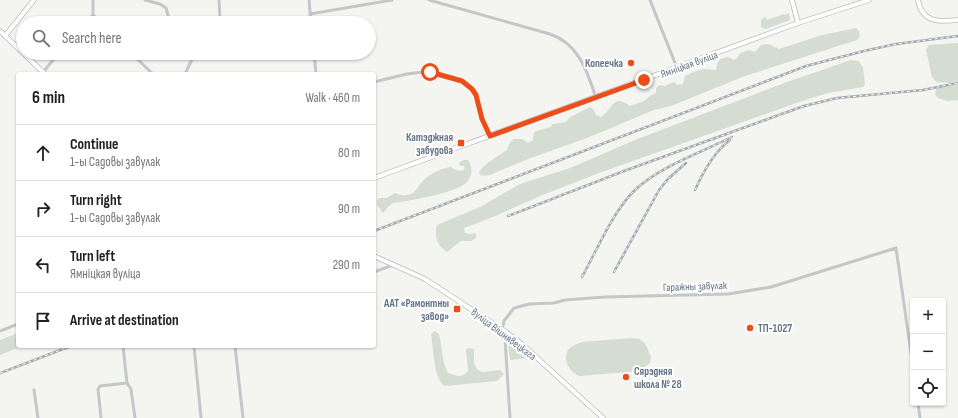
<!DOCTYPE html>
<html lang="en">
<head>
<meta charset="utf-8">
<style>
  :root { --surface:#fff; --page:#f6f6f6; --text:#202124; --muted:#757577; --line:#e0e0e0 }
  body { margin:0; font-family:"Sofia Sans Condensed",sans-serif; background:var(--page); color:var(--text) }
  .controls { position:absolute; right:12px; bottom:12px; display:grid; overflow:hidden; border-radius:4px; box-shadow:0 1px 3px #0004 }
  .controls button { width:36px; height:36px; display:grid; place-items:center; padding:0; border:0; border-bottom:1px solid var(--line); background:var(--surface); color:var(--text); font:20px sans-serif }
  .stop { position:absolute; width:12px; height:12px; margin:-9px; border:3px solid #ec4d19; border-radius:50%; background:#fff }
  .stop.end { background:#ec4d19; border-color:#fff; box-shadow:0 1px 4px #0008 }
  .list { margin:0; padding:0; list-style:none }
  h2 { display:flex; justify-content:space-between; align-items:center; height:52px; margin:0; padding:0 16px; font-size:17px }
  h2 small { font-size:13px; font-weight:400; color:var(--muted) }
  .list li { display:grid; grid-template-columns:26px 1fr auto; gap:12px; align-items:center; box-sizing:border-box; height:56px; padding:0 16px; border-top:1px solid var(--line) }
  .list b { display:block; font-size:15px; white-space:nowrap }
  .list p { margin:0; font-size:13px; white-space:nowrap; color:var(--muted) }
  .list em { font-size:13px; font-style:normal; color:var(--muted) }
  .icon { flex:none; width:22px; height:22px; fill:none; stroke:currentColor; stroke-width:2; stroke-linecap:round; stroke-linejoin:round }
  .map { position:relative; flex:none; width:958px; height:418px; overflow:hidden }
  .search { position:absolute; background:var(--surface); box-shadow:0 1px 3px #0004; left:16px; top:16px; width:360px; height:44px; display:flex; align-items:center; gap:10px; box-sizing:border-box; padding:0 14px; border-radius:22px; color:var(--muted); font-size:15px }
  .panel { position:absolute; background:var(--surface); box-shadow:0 1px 3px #0004; left:16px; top:72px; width:360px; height:276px; border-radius:4px }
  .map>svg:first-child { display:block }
  .green { fill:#d5dcd1 }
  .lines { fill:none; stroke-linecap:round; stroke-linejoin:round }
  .secondary-casing { stroke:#b6babf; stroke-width:5.5 }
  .street { stroke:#c4c7ca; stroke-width:3 }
  .secondary { stroke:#fff; stroke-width:4 }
  .rail-casing { stroke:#a3a9af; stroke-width:2.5 }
  .rail { stroke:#fff; stroke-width:1; stroke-dasharray:3; stroke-linecap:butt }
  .route { stroke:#ec4d19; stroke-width:5 }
  .poi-dot { fill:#ec4d19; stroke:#fff; stroke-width:1.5 }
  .labels { text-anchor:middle; stroke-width:4; stroke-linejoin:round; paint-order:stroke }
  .poi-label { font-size:11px; font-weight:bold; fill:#627383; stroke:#fff; text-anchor:end }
  .street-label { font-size:11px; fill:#627383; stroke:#fff }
</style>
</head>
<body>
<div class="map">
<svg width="958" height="418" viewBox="0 0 958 418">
  <rect width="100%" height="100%" fill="#f4f5f0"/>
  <g class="green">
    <polygon points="789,13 790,20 766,29 761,27 761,21 762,19 766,17 767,20 784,14 785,15"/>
    <path d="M 856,28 L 859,31 L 860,36 L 857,40 L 745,76 L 671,106 L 654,110 L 587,138 L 528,159 L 490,175 L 483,176 L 480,175 L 479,172 C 485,163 498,156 507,150 L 509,144 L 514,139 L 522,139 L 528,143 L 533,140 L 534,132 L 550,127 L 553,124 L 566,122 L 570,117 L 590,107 L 594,110 L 596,115 L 601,117 C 613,109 613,93 630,106 L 644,101 L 651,95 L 656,93 L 656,88 L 660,85 L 664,86 L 674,82 L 677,85 L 683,84 L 685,76 C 691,73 699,69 705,69 C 709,69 711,70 716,70 L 717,64 L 720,59 L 728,57 L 734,60 L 738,57 L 740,53 L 749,50 L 755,52 L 761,45 L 768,44 L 779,49 L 822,35 Z"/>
    <polygon points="958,43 958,81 951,83 936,82 932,77 926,50 929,45"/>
    <path d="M 851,60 L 858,61 L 863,67 L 865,84 L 863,87 L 828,93 L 802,101 L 599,173 L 540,196 L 493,217 L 464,228 L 465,233 L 470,234 L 476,233 L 476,238 L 471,241 L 461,241 L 447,252 C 437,245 434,237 437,225 L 480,207 L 520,184 L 570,168 L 635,140 L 787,82 Z"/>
    <polygon points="958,85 958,100 947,101 938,98 935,94 936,89 942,87"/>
    <path d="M 464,160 L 468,160 C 473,168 473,176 466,183 C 455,193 409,201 393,203 L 389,206 L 383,213 L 377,205 L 377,201 L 379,198 L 386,198 L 395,193 C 398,194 403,196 407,195 C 416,194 418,185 425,179 C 431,173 442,168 451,167 C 455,170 458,172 464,170 L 465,167 L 464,166 L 461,166 L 458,163 Z"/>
    <path d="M 434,331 L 439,334 C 442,347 442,361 448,373 L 458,376 L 464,375 L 468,371 L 466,349 L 469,348 L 474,349 L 474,363 L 477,369 L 482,372 L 500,370 L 504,374 L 497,381 L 445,386 C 434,381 433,346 431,334 Z"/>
    <polygon points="18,333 18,346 23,346 0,355 0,340"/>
    <path d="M 632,338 L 639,339 L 645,343 L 651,357 L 650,363 L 640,371 L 580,376 C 570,373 562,360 568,350 C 571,346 577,344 582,342 Z"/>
    <polygon points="509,340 511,340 531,358 510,360 508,342"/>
  </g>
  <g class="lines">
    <g class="secondary-casing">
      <g id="secondary">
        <polyline points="792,0 798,23"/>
        <path d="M 918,0 C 922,23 939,22 958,20"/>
        <polyline points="0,31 45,74"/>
        <polyline points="5,36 34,0"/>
        <polyline points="374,178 798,23 869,0"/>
        <polyline points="374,256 425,279 506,332 524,346 603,418"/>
      </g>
    </g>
    <g class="street">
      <polyline points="145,0 160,4 166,8 170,23"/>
      <polyline points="219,0 220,19 222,22"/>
      <polyline points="309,0 311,23"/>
      <path d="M 429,0 L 550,34 C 579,44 587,71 596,98"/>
      <polyline points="650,0 677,68"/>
      <polyline points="310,14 392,0"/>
      <polyline points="93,15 102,23"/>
      <polyline points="86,23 93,15 93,0"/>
      <polyline points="238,23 311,17"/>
      <polyline points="131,53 153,74"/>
      <polyline points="314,53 316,74"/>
      <polyline points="43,72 59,53"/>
      <polyline points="185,74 195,53"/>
      <polyline points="374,82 407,74 423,72 438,74 462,81 468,85 475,93 482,119 490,136"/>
      <polyline points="374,272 393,265"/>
      <polyline points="502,330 504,321 514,308 529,304 554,303 565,300 605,297 728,294 771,287 896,248 913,367"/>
      <polyline points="0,331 18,324"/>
      <polyline points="506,332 505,338 510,418"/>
      <polyline points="123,346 127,383 131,389 135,418"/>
      <polyline points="194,346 201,418"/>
      <polyline points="235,346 243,418"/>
      <polyline points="34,390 38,418"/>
      <polyline points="918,403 920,418"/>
      <polyline points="101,418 98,389 100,386 127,383"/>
    </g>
    <use href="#secondary" class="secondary"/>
    <g class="rail-casing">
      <g id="rail">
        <path d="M 695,190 C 703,172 714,152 730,140"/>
        <polyline points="508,216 624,171 804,106 837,98 923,90 958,83"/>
        <polyline points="374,231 806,66 864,51 896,44 958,36"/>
        <polyline points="614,272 659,190 668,179 686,163"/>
        <path d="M 582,277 C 597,250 613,211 635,190 C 659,167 702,152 732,137"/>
        <polyline points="0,373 71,346"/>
      </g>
    </g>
    <use href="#rail" class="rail"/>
  </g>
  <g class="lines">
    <polyline class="route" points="430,72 462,81 472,89 476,95 482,119 490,136 644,80"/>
  </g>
  <g class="poi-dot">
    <circle cx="631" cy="63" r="4"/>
    <rect x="457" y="139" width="8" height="8" rx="2"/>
    <rect x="453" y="305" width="8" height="8" rx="2"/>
    <circle cx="750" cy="328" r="4"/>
    <circle cx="626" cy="377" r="4"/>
  </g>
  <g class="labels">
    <g class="poi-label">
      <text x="623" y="67">Копеечка</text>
      <text x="453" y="141">Катэджная<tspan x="453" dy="13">забудова</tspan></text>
      <text x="449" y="307">ААТ «Рамонтны<tspan x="449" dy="13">завод»</tspan></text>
      <text x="758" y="332" text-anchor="start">ТП-1027</text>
      <text x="634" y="375" text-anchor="start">Сярэдняя<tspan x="634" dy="13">школа № 28</tspan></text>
    </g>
    <g class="street-label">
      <text transform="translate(689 64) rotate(-20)" y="4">Ямніцкая вуліца</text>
      <text transform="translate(695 286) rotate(-2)" y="4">Гаражны завулак</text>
      <text transform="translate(504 334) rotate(37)" y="4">вуліца Вішнявецкага</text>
    </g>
  </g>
</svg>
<div class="controls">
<button>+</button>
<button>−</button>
<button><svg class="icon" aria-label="locate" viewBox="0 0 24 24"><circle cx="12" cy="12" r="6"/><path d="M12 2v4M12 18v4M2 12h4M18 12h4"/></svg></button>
</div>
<div class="stop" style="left:430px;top:72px"></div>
<div class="stop end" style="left:644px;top:80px"></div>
<div class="search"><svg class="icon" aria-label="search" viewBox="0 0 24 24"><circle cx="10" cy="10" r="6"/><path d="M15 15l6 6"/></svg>Search here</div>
<section class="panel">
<h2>6 min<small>Walk · 460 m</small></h2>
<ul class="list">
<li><svg class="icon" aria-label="ahead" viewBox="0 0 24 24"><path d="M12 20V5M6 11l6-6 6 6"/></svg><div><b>Continue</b><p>1-ы Садовы завулак</p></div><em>80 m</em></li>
<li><svg class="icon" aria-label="right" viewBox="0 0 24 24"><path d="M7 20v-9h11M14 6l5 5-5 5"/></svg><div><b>Turn right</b><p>1-ы Садовы завулак</p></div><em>90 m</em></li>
<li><svg class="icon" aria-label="left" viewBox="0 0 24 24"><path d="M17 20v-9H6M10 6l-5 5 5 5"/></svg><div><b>Turn left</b><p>Ямніцкая вуліца</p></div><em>290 m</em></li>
<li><svg class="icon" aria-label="arrive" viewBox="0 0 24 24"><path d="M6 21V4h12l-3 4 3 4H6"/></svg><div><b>Arrive at destination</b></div></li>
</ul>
</section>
</div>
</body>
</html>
